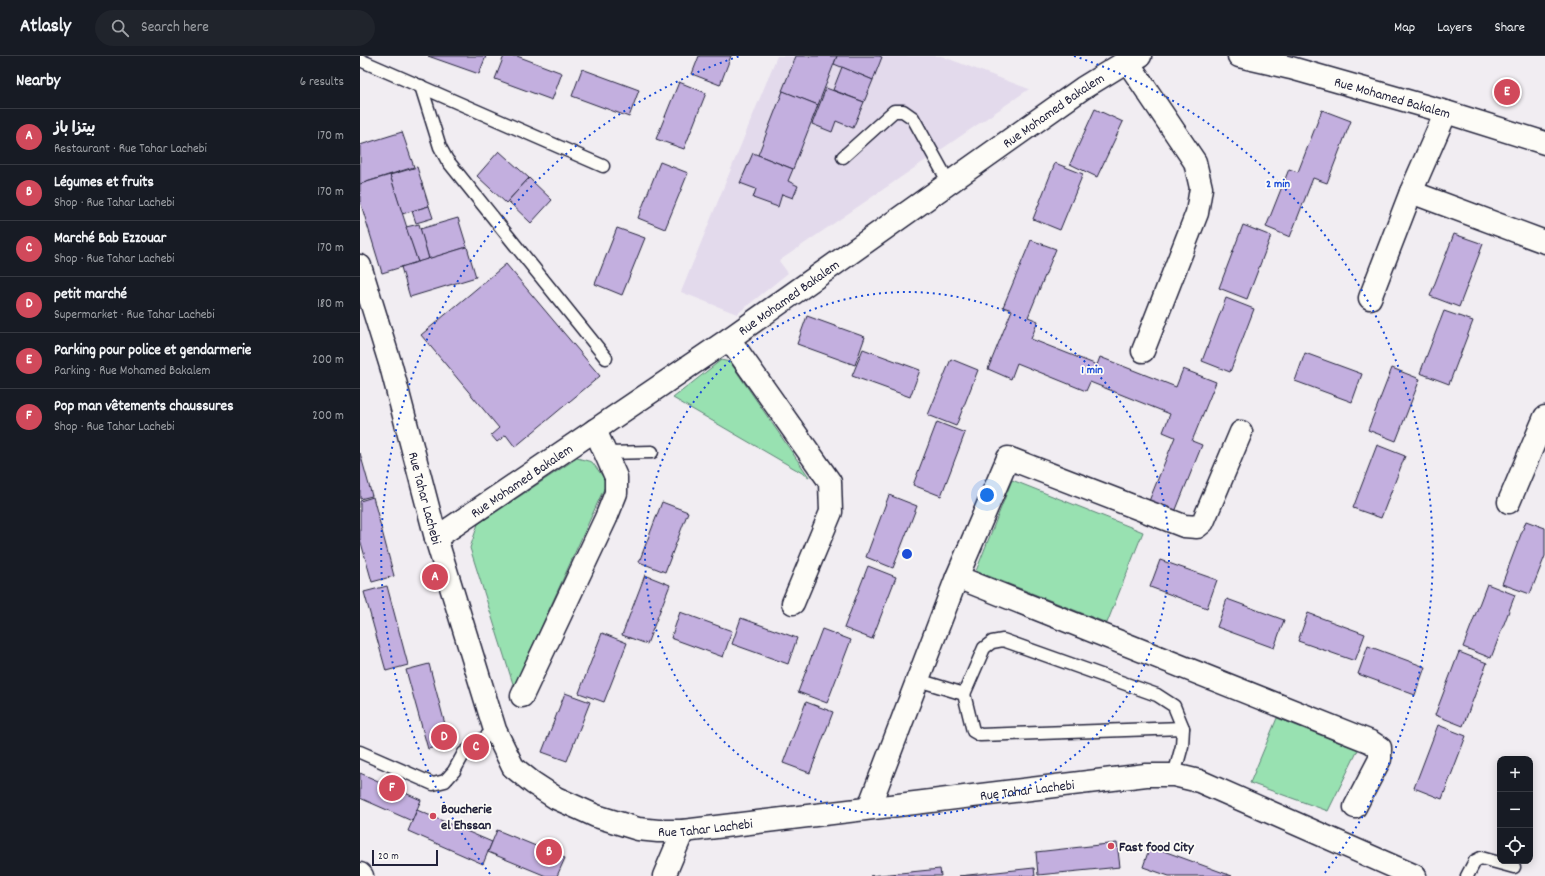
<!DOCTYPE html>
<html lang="en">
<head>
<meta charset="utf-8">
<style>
  :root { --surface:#171b24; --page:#20242c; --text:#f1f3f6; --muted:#9ea1a6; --line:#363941; --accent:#d1495b }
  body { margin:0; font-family:Dekko,"Playpen Sans Arabic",sans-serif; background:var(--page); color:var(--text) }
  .controls { position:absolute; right:12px; bottom:12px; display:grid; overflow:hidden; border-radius:8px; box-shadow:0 2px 10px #0003 }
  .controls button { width:36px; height:36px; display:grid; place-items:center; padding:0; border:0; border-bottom:1px solid var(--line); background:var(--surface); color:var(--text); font:20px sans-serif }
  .scale { position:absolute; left:12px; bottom:10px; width:66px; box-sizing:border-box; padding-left:4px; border:2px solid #22223b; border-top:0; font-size:11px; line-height:14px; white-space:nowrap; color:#22223b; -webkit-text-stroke:3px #fdfcf7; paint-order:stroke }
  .you { position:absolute; left:627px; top:439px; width:14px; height:14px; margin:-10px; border:3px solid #fff; border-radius:50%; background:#1a73e8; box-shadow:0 0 0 6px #1a73e833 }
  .badge { display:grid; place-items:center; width:26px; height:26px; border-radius:50%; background:var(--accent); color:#fff; font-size:13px; font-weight:700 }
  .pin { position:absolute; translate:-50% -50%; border:2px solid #fff; box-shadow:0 1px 4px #0006 }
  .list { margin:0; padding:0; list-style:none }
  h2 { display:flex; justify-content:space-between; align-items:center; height:52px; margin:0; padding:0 16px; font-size:17px }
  h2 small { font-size:13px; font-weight:400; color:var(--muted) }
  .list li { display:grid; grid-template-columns:26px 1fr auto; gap:12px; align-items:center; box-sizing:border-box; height:56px; padding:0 16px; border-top:1px solid var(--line) }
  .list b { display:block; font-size:15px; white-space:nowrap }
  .list p { margin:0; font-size:13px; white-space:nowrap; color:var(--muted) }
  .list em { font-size:13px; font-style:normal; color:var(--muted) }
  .icon { flex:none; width:22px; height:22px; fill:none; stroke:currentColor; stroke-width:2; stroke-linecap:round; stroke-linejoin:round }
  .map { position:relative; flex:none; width:1185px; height:820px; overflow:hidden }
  header { display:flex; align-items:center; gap:24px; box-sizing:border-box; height:56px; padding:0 20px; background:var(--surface); border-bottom:1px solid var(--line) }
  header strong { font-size:19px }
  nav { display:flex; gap:22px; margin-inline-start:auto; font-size:14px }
  .search { width:280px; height:36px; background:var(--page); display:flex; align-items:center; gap:10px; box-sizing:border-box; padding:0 14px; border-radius:22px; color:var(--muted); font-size:15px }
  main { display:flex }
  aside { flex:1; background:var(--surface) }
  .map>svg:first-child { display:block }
  .built { fill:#e3daec }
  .green { fill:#98e1b1; stroke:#5d8276 }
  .building { fill:#c3afdf; stroke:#22223b }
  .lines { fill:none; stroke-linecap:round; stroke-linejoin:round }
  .service-casing { stroke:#22223b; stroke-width:15 }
  .minor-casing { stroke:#22223b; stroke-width:25 }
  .tertiary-casing { stroke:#22223b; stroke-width:25 }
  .service { stroke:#fdfcf7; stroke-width:12 }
  .minor { stroke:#fdfcf7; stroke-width:22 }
  .tertiary { stroke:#fdfcf7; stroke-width:22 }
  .ring { fill:none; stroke:#1d4ed8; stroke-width:2; stroke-dasharray:2 4 }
  .poi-dot { fill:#d1495b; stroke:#fdfcf7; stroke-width:1.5 }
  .labels { text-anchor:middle; stroke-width:3.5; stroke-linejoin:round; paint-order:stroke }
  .street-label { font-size:14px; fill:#22223b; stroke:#fdfcf7 }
  .poi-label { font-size:14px; font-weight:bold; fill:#22223b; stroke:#fdfcf7; text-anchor:start }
  .centre { fill:#1d4ed8; stroke:#fdfcf7; stroke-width:2 }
  .ring-label { font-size:12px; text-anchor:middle; font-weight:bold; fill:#1d4ed8; stroke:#fdfcf7; stroke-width:3.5; stroke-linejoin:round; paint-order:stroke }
</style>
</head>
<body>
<header>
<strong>Atlasly</strong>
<div class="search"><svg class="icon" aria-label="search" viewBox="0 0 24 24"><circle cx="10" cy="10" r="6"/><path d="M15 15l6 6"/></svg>Search here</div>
<nav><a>Map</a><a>Layers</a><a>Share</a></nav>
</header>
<main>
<aside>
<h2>Nearby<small>6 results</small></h2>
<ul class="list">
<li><span class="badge">A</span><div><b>بيتزا باز</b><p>Restaurant · Rue Tahar Lachebi</p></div><em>170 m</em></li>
<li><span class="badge">B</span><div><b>Légumes et fruits</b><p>Shop · Rue Tahar Lachebi</p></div><em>170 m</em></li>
<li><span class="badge">C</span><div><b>Marché Bab Ezzouar</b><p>Shop · Rue Tahar Lachebi</p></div><em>170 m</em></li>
<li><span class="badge">D</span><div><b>petit marché</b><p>Supermarket · Rue Tahar Lachebi</p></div><em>180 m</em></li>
<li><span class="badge">E</span><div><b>Parking pour police et gendarmerie</b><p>Parking · Rue Mohamed Bakalem</p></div><em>200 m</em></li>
<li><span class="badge">F</span><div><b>Pop man vêtements chaussures</b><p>Shop · Rue Tahar Lachebi</p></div><em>200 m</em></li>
</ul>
</aside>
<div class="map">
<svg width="1185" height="820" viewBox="0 0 1185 820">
  <rect width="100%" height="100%" fill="#f1edf2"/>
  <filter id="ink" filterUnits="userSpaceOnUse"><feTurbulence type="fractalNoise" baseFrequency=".025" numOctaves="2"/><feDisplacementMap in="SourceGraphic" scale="8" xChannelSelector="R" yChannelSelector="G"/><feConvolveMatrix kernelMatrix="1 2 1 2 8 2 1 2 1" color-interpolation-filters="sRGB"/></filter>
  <g filter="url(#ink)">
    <polygon class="built" points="417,0 581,0 669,33 419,205 428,217 377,258 321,236"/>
    <g class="green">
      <polygon points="361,304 370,306 449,421 313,342"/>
      <polygon points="217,402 232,406 247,426 154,631 110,492 118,468"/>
      <polygon points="652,424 783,476 747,567 616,515"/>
      <polygon points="917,662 998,694 968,755 890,727"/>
    </g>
    <g class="building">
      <polygon points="68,0 126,0 119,18"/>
      <polygon points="144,0 157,0 202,17 192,44 135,23"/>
      <polygon points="339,0 371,0 360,29 332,18"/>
      <polygon points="436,0 477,0 458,49 422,35"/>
      <polygon points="477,0 519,0 522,1 513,24 474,8"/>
      <polygon points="482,11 513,24 504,46 473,34"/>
      <polygon points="222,13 279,34 269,61 212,40"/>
      <polygon points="319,26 346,37 324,93 296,83"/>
      <polygon points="466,32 504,46 493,72 476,65 472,76 452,68"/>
      <polygon points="423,35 458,49 433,113 398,99"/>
      <polygon points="735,53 763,66 737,121 710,108"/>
      <polygon points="962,54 991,65 967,127 953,122 930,181 906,171 929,113 938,116"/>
      <polygon points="42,76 54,111 0,128 0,89"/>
      <polygon points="139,95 169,122 146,147 117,120"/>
      <polygon points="393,97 433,113 428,125 438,130 433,142 422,138 418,151 393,142 396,133 380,127"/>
      <polygon points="300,106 328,117 305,173 278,162"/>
      <polygon points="695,107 723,118 700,174 673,163"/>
      <polygon points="57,111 69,150 42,158 30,119"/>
      <polygon points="30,119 58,206 22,217 0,145 0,128"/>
      <polygon points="169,122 192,144 171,167 148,145"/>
      <polygon points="69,150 73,162 56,167 52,155"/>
      <polygon points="98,162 107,191 69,203 60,173"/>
      <polygon points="59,168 69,203 58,206 46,171"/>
      <polygon points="883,169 911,180 887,243 859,232"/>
      <polygon points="257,172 285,182 262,239 235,228"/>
      <polygon points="1094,178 1123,188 1099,251 1070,240"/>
      <polygon points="671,184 696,193 668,261 678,265 671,283 737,309 740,301 816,331 823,313 856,326 832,385 842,389 813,461 787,450 815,381 803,376 810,358 730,326 726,335 657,307 651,323 628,313 652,254 643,251"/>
      <polygon points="107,191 116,221 50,241 41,211"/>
      <polygon points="146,208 240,320 155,391 146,379 137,386 131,379 139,372 61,279"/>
      <polygon points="866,242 894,253 870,316 842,305"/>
      <polygon points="1084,255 1113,265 1089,328 1060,317"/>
      <polygon points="447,260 505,281 495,309 437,288"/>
      <polygon points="503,293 560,314 550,341 492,320"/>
      <polygon points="945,297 1002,318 992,346 935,325"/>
      <polygon points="591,303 618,314 596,370 568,359"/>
      <polygon points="1032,312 1060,323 1036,385 1008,374"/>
      <polygon points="577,366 605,377 581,440 553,429"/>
      <polygon points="1017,389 1045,400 1021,462 993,452"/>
      <polygon points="0,397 12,440 0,443"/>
      <polygon points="529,439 557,450 533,512 506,501"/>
      <polygon points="13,441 34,520 12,526 0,483 0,445"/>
      <polygon points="302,446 328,456 305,516 279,506"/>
      <polygon points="1166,465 1185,472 1185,500 1170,538 1142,528"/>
      <polygon points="800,504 857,524 847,552 790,531"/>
      <polygon points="508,510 536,521 512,583 484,572"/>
      <polygon points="285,519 310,529 287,588 262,579"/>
      <polygon points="1127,528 1155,539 1131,602 1103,591"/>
      <polygon points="27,530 48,609 26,615 4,536"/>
      <polygon points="867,543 924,564 914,592 857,571"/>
      <polygon points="320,556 372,575 363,601 311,582"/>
      <polygon points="948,557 1005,578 995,605 938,585"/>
      <polygon points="381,562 437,582 428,608 372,588"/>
      <polygon points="462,573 491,584 467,647 438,636"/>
      <polygon points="242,577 267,587 244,646 219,637"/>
      <polygon points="1008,590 1065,611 1055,639 998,618"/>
      <polygon points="1099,596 1127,607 1103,670 1075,659"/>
      <polygon points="69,608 90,687 68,693 46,614"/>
      <polygon points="205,637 230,646 207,705 182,696"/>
      <polygon points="446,646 473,656 450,717 423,707"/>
      <polygon points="1078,669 1106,680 1082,743 1054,732"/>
      <polygon points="0,717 61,744 52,765 0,742"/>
      <polygon points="57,754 132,786 123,808 48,775"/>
      <polygon points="137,774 205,802 197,820 186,820 128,796"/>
      <polygon points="757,787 760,811 678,819 676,796"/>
      <polygon points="790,790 872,820 809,820 783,811"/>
      <polygon points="674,812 675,820 599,820"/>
      <polygon points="580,813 581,820 510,820"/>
    </g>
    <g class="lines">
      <g class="service-casing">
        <g id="service">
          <polyline points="0,4 243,110"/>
          <polyline points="61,30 80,91 87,104 246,302"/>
          <polyline points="483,101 534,55 543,55 553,62 589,127"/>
          <polyline points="245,397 292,396"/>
          <polyline points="558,624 604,638 613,675 620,679 823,672"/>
          <polyline points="604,638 624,592 632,586 643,584 797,639 814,650 823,672 822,690 814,719"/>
          <polyline points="0,696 73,728 85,725 94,715 104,697 135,674"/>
          <polyline points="1107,820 1115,805 1121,802 1154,811"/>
        </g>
      </g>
      <g class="minor-casing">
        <g id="minor">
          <path id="s1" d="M 879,0 L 931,12 L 1086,56 L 1185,87"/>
          <polyline points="767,5 835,106 841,132 837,157 783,295"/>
          <polyline points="1051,136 1185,186"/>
          <polyline points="1010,242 1051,136 1086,56"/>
          <polyline points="369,283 470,426 471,456 433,547"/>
          <polyline points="1149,446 1185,361"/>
          <path id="s2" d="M 76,482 L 369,283 L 723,32 L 767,5 L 780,0"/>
          <polyline points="597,521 1011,686 1020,692 1020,703 995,751"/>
          <polyline points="162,640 246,462 256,437 256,421 235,374"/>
          <polyline points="509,751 597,521 648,402 824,470 837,471 843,466 881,376"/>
          <polyline points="0,818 2,820"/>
          <polyline points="304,820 323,775"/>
        </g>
      </g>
      <g class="tertiary-casing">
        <g id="tertiary">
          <path id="s3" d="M 0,210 L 31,310 L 76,482 L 135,674 L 153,711 L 173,727 L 196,742 L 236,760 L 278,773 L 298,775 L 323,775 L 786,719 L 814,719 L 839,725 L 1055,820"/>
        </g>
      </g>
      <use href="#service" class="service"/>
      <use href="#minor" class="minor"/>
      <use href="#tertiary" class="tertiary"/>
    </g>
  </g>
  <g class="ring">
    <circle cx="547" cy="498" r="262"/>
    <path d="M130 818A525 525 0 0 1 380 0M714 0A525 525 0 0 1 964 818"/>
  </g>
  <g class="poi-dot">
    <circle cx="73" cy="760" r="4"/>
    <circle cx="751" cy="790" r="4"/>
  </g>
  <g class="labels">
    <g class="street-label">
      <text dy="5" stroke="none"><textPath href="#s1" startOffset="159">Rue Mohamed Bakalem</textPath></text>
      <text dy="5" stroke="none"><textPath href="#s2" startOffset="751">Rue Mohamed Bakalem</textPath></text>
      <text dy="5" stroke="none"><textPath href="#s2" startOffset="427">Rue Mohamed Bakalem</textPath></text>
      <text dy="5" stroke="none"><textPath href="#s2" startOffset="103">Rue Mohamed Bakalem</textPath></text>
      <text dy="5" stroke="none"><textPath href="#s3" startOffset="241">Rue Tahar Lachebi</textPath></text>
      <text dy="5" stroke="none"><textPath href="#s3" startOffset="1057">Rue Tahar Lachebi</textPath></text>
      <text dy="5" stroke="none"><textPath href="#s3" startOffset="733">Rue Tahar Lachebi</textPath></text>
    </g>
    <g class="poi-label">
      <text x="81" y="757">Boucherie<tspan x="81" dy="16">el Ehssan</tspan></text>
      <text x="759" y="795">Fast food City</text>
    </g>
  </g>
  <circle cx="547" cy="498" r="6" class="centre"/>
  <g class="ring-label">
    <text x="918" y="131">2 min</text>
    <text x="732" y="317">1 min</text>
  </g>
</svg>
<div class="controls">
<button>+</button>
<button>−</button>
<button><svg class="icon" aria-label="locate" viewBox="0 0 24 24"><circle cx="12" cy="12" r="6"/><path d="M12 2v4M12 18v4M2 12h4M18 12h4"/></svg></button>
</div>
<div class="scale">20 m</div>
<div class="you"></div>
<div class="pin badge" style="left:75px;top:521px">A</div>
<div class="pin badge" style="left:189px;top:796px">B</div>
<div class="pin badge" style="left:116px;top:691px">C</div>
<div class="pin badge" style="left:84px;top:681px">D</div>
<div class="pin badge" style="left:1147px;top:36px">E</div>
<div class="pin badge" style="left:32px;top:732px">F</div>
</div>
</main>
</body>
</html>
